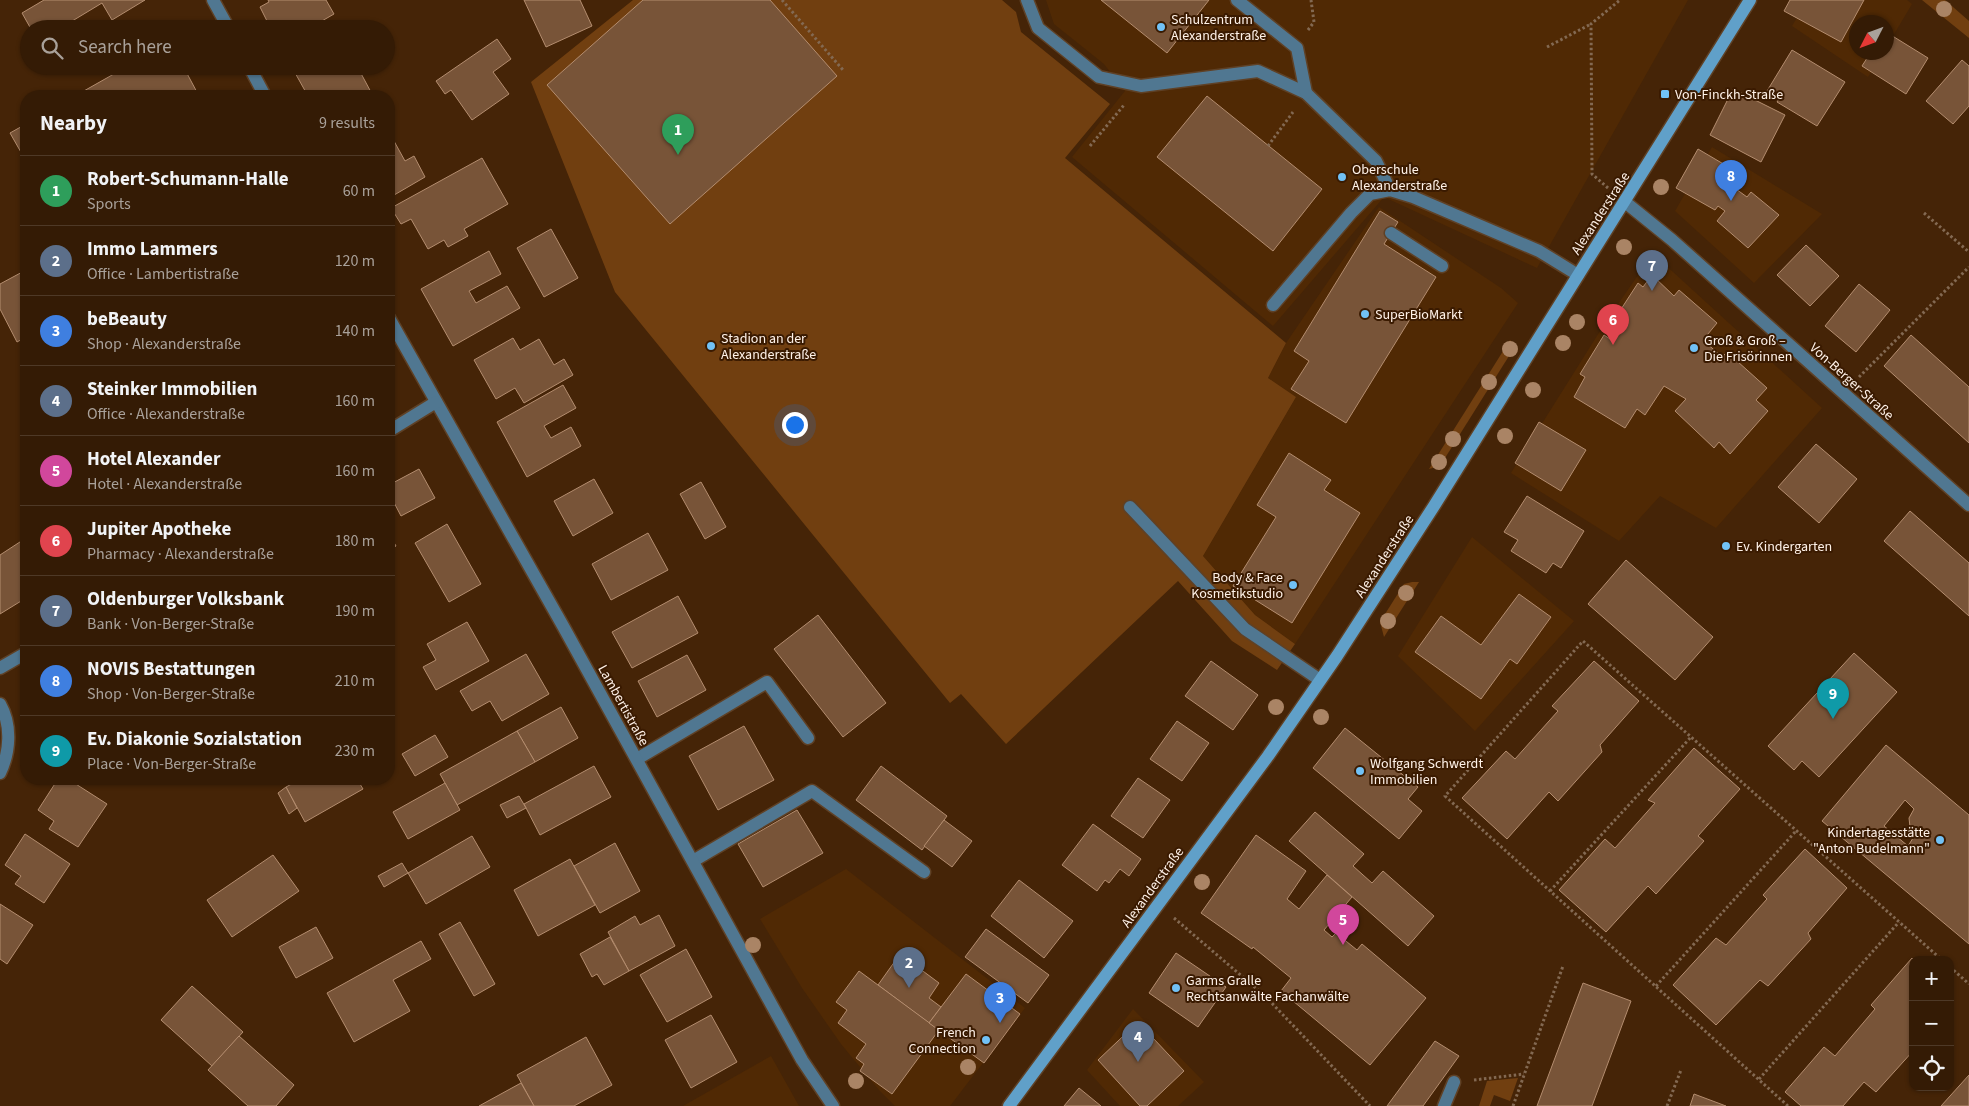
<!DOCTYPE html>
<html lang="en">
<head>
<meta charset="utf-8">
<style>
  :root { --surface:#341b05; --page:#3c240f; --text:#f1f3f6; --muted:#a9a19a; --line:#4e3927; --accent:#0b8043 }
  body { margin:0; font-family:"Source Sans 3",sans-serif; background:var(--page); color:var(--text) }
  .controls { position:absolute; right:15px; bottom:15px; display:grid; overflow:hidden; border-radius:10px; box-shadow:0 1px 4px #0004 }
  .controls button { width:45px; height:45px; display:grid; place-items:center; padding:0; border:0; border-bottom:1px solid var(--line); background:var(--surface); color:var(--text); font:25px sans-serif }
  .compass { position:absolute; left:1849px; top:15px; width:45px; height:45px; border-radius:50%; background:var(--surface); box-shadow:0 1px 4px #0004; rotate:228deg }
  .you { position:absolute; left:794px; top:424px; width:18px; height:18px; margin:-12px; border:4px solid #fff; border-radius:50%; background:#1a73e8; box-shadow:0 0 0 8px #1a73e833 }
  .badge { display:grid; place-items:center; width:32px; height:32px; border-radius:50%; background:var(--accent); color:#fff; font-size:16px; font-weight:700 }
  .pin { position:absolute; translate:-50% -41px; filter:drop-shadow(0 1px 2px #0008) }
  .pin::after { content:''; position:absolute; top:26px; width:18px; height:15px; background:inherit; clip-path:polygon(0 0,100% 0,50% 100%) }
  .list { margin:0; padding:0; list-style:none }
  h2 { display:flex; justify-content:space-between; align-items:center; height:65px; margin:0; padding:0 20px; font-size:21px }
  h2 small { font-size:16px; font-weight:400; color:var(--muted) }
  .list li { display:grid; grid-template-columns:32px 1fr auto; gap:15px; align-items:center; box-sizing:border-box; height:70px; padding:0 20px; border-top:1px solid var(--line) }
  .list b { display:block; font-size:19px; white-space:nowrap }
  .list p { margin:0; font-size:16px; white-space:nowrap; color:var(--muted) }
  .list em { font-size:16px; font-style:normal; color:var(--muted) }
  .icon { flex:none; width:28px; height:28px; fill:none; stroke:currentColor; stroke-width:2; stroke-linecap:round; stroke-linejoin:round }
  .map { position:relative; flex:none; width:1969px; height:1106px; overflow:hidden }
  .search { position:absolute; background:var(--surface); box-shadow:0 1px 4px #0004; left:20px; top:20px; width:375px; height:55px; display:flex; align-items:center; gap:12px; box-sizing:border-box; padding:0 18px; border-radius:28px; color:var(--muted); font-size:19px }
  .panel { position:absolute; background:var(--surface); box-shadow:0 1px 4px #0004; left:20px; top:90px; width:375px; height:695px; border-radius:20px }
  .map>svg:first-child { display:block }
  .built { fill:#502904 }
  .green { fill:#713f10 }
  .building { fill:#785438; stroke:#b48d6f; fill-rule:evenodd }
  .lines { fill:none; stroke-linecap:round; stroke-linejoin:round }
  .lane-casing { stroke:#5f4126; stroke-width:15 }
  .street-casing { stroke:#5f4126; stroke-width:15 }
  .secondary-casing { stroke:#5f4126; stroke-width:15 }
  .path { stroke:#836952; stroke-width:3; stroke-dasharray:2.5 2.5; stroke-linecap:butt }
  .lane { stroke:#507791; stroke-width:12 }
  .street { stroke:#507791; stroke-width:12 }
  .secondary { stroke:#60a0c9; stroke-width:12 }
  .tree { fill:#aa8465 }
  .poi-dot { fill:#71c1f5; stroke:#3a1a00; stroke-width:2 }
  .labels { text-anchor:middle; stroke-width:4; stroke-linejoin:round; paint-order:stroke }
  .poi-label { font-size:14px; fill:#fff2e8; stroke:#3a1a00; text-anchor:start }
  .street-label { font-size:14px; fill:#fff2e8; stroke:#3a1a00 }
</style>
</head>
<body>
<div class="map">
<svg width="1969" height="1106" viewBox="0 0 1969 1106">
  <rect width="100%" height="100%" fill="#452407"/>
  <g class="built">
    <polygon points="1046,0 1688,0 1537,268 1384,197 1273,326 1072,157 1125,91 1104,64 1054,24"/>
    <polygon points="1808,0 1907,0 1912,4 1887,46 1886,22 1856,22 1856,52 1883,53 1868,77 1792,26"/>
    <polygon points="1712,147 1822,214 1754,283 1675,211"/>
    <polygon points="1379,207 1501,288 1518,303 1295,644 1255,615 1203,556 1296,397 1268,378 1286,343"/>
    <polygon points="1661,261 1822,408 1716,528 1660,496 1619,541 1511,473 1607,320 1643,268 1651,262"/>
    <polygon points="1472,537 1574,621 1475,731 1398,656"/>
    <polygon points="846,869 1025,1008 950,1106 895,1106 879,1090 841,1044 802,988 760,919"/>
    <polygon points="1133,1009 1204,1082 1178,1106 1120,1106 1087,1070"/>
    <polygon points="771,1056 799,1106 683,1106"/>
  </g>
  <g class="green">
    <polygon points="633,0 1002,0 1016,12 1021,32 1110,104 1065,158 1286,343 1268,378 1296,397 1203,556 1255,615 1295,644 1277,670 1232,641 1178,581 1006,744 961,694 950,703 615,292 531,82"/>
    <polygon points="1922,0 1945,0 1969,21 1969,38"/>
    <polygon points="1510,340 1514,344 1514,348 1440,466 1429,469"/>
    <polygon points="1412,582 1419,582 1384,637 1380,622 1404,584"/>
    <polygon points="1518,1078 1510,1101 1494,1095 1490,1106 1479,1106 1487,1081"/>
  </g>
  <g class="building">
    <polygon points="44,0 145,0 112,20 102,3 59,29 31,29 22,13"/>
    <polygon points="268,0 326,0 334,14 308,29 284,29 280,22 270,27 260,7 269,2"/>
    <polygon points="524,0 580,0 592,26 546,47"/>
    <polygon points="643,0 770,0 837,76 670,224 547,85"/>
    <polygon points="1101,0 1209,0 1167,53"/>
    <polygon points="1790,0 1864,0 1841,42 1784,11"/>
    <polygon points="1886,32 1928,58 1906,94 1862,66 1871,52 1886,52"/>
    <polygon points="497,39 511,59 493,72 509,94 472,120 451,90 445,94 436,81"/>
    <polygon points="1792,50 1845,82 1817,126 1777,102 1779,99 1767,91"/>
    <polygon points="1962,60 1969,66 1969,106 1953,124 1926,101"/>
    <polygon points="128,66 183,66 199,96 75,96"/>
    <polygon points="302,66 357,66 372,94 368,96 308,96 294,71"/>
    <polygon points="1733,89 1785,115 1761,162 1710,135"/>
    <polygon points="1207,96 1322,189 1273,251 1157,157"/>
    <polygon points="26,124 26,161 10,133"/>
    <polygon points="389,132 405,161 414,156 425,177 389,198"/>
    <polygon points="1698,149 1737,172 1729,184 1747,197 1751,192 1779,215 1748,248 1717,221 1725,211 1718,206 1715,210 1676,188"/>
    <polygon points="482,158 508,204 464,229 468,236 448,247 444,240 428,249 411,219 401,224 391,208"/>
    <polygon points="1380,211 1398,222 1384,244 1436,277 1346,423 1291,389 1309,361 1294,351"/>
    <polygon points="551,229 578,278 544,297 517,248"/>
    <polygon points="1806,245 1839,276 1810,306 1777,275"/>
    <polygon points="489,251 501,274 469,291 476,303 507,286 520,308 453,346 421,289"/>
    <polygon points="26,270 26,337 17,342 0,309 0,284"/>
    <polygon points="1652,275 1674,296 1679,290 1717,323 1703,340 1722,357 1727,352 1767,388 1756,400 1768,411 1730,454 1719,442 1714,448 1675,411 1686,399 1664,386 1645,415 1637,409 1625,428 1574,397 1585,377 1580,374 1604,335 1610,339 1619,323 1614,320 1638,283 1643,287"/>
    <polygon points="1859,284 1890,310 1856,352 1825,326"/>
    <polygon points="1911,335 1969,387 1969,443 1884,366"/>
    <polygon points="513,338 520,350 539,339 554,365 564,359 573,375 524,403 515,388 496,399 474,360"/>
    <polygon points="563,385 576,408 544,426 551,438 571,427 581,446 527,477 497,422"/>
    <polygon points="1539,422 1586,450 1561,491 1515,463"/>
    <polygon points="1816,444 1857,479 1819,523 1778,487"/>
    <polygon points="1289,453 1331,480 1324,490 1360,513 1292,623 1233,586 1276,517 1257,505"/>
    <polygon points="419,469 435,498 401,516 389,493 389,485"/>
    <polygon points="594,479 613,513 573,536 554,501"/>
    <polygon points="701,482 726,527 705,539 680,494"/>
    <polygon points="1527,496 1584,531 1561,568 1553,563 1546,573 1511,551 1518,540 1504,532"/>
    <polygon points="1910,511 1969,563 1969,616 1884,541"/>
    <polygon points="447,524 481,584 449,602 415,543"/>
    <polygon points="648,533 668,570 611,600 592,564"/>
    <polygon points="389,534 396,546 389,550"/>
    <polygon points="26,538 26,598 0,614 0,555"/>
    <polygon points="1626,560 1713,637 1675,680 1588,604"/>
    <polygon points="1519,594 1551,617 1517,664 1510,659 1481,699 1415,652 1441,616 1481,645"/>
    <polygon points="678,596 698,633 632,668 612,632"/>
    <polygon points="818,615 886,703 843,737 774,649"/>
    <polygon points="467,622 489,661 436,690 423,667 436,660 427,644"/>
    <polygon points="1854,653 1897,692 1819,777 1802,761 1794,770 1768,746"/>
    <polygon points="526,654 549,694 502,721 490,701 472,711 460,691"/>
    <polygon points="687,655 706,690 657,717 638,681"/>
    <polygon points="1211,661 1258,695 1233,730 1185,696"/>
    <polygon points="1594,661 1639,701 1600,745 1602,752 1558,801 1549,792 1507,839 1462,798 1506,751 1515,759 1558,711 1552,706"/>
    <polygon points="561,707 578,738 535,762 517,731"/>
    <polygon points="1177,721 1209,743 1182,781 1150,759"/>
    <polygon points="744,726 774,780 718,810 689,756"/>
    <polygon points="1345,728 1418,787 1408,799 1422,811 1399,839 1313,768"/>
    <polygon points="517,731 535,762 457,805 440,774"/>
    <polygon points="435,735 448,757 415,776 402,754"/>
    <path d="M 1886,745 L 1969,815 L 1969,944 L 1822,821 ZM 1905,800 L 1914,809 L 1909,818 L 1910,827 L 1915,835 L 1908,846 L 1884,826 Z"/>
    <polygon points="1694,748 1740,789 1698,836 1704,841 1656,894 1648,886 1606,932 1559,890 1605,839 1615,848 1655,803 1648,800"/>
    <polygon points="594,766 611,797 540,835 524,804"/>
    <polygon points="881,766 947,816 922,850 856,800"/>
    <polygon points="1138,778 1170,800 1143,838 1111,816"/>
    <polygon points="58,779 68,779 107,804 78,847 49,829 54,821 38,810"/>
    <polygon points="301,779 357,779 363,789 305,822 286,787"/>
    <polygon points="445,783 460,810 408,839 393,812"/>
    <polygon points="286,787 297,808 289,814 278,793"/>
    <polygon points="519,796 526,808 507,818 500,805"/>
    <polygon points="797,810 823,853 763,887 738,844"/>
    <polygon points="1315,812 1364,854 1353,866 1372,883 1383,871 1434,916 1408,946 1289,841"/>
    <polygon points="944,820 972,841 952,867 924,846"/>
    <polygon points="1093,824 1141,859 1129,876 1120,869 1109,883 1105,880 1097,891 1062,865"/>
    <polygon points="25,834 70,864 44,903 15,884 21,876 5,865"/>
    <polygon points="1256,835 1306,871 1287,899 1299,909 1327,875 1352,897 1324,930 1332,937 1336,933 1357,950 1362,944 1426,998 1370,1065 1281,991 1291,978 1253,947 1252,949 1201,913"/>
    <polygon points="472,836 490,867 426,904 408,873"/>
    <polygon points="615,843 640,891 600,913 574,866"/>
    <polygon points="1805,849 1847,888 1808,933 1811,939 1768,986 1760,980 1716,1025 1673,985 1716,938 1726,945 1767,899 1763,895"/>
    <polygon points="273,855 299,891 232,937 207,900"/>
    <polygon points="570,859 595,905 538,936 514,890"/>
    <polygon points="402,863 408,873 384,887 378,876"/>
    <polygon points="1019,880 1073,921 1044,958 991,916"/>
    <polygon points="0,904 33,925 7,964 0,959"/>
    <polygon points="659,915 675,946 629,971 608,932 635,916 640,925"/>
    <polygon points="460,922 495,984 474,996 439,934"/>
    <polygon points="316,927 333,958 296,978 279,947"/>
    <polygon points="986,929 1049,975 1028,1003 965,957"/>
    <polygon points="610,937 629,971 604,985 597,974 592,977 580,954"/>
    <polygon points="421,941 431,959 393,980 410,1011 354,1042 327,993"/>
    <polygon points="686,949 712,997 667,1022 640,975"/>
    <polygon points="1176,953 1226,987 1198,1027 1149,993"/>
    <polygon points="900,954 939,983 929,998 941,1007 929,1023 878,985"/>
    <polygon points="1912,958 1914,960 1913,960 1913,1051 1876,1092 1864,1082 1843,1106 1801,1106 1785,1092 1824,1047 1835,1056 1875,1009 1871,1005"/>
    <polygon points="859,971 939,1030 892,1094 860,1071 864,1064 856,1058 866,1044 838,1023 847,1010 836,1002"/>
    <polygon points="966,974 1020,1014 984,1063 929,1023"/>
    <polygon points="1583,983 1631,1001 1592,1106 1537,1106"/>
    <polygon points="192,986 243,1032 212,1066 161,1020"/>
    <polygon points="711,1015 737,1062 691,1088 665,1040"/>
    <polygon points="1138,1022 1184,1071 1147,1106 1140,1106 1098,1060"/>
    <polygon points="239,1036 294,1085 276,1106 248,1106 208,1070"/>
    <polygon points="586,1037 612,1085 574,1106 534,1106 517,1075"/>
    <polygon points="1435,1041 1459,1056 1423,1106 1387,1106"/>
    <polygon points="1969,1075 1969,1106 1941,1106"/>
    <polygon points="521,1083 534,1106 479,1106"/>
    <polygon points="1079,1088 1101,1106 1064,1106"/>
    <polygon points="1694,1094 1726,1106 1690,1106"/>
  </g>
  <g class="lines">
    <g class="lane-casing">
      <g id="lane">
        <polyline points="1027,0 1038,28 1099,77 1141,86 1258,71 1306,93 1376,161 1390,190"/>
        <polyline points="1237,0 1297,48 1306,93"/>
        <polyline points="1391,233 1442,266"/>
        <polyline points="1273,305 1351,213 1370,194 1390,190 1413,197 1539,251 1578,275"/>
        <polyline points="1130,507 1245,629 1320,680"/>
        <polyline points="637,759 767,682 808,738"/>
        <polyline points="693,861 812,791 924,872"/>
      </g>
    </g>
    <g class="street-casing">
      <g id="street">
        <polyline points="213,0 229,29"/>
        <polyline points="249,66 265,96"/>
        <polyline points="1625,202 1672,240 1969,505"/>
        <polyline points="389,318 563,626 802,1060 833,1106"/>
        <polyline points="389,431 436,402"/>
        <polyline points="0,668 26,653"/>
        <path d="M 0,704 C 12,725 10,752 0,773"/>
        <polyline points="1444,1106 1454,1082"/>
      </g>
    </g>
    <g class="secondary-casing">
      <polyline id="secondary" points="1009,1106 1268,756 1337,656 1434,506 1750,0"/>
    </g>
    <g class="path">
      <polyline points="782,0 843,70"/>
      <polyline points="1308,30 1314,22 1311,0"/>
      <polyline points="1547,47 1591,24"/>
      <polyline points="1090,146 1124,105"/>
      <polyline points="1268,146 1293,112"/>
      <polyline points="1608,188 1592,174 1591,24 1620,0"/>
      <polyline points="1924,213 1969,252"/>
      <polyline points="1859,377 1969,267"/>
      <polyline points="1550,891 1691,737"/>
      <polyline points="1174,918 1265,996 1370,1106"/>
      <polyline points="1950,967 1969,984"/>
      <polyline points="1656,986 1796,831"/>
      <polyline points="1759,1079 1899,922"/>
      <polyline points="1474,1080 1524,1074"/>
      <polyline points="1513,1106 1563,966"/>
      <polyline points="1667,1106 1681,1070"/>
      <polyline points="1788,1106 1445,796 1583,641 1942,960"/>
    </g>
    <use href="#lane" class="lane"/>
    <use href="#street" class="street"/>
    <use href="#secondary" class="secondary"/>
  </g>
  <g class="tree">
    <circle cx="1944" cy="9" r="8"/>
    <circle cx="1661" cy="187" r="8"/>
    <circle cx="1624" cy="247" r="8"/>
    <circle cx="1577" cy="322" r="8"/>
    <circle cx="1563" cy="343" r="8"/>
    <circle cx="1510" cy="349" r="8"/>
    <circle cx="1489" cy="382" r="8"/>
    <circle cx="1533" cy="390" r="8"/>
    <circle cx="1505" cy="436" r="8"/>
    <circle cx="1453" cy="439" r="8"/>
    <circle cx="1439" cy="462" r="8"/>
    <circle cx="1406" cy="593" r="8"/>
    <circle cx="1388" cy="621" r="8"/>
    <circle cx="1276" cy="707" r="8"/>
    <circle cx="1321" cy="717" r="8"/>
    <circle cx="1202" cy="882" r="8"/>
    <circle cx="753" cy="945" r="8"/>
    <circle cx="968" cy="1067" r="8"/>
    <circle cx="856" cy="1081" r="8"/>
  </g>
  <g class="poi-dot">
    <circle cx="1161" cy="27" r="5"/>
    <rect x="1660" y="89" width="10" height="10" rx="2.5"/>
    <circle cx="1342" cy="177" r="5"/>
    <circle cx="1365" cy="314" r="5"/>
    <circle cx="711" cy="346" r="5"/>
    <circle cx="1694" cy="348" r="5"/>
    <circle cx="1726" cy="546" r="5"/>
    <circle cx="1293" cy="585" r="5"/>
    <circle cx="1360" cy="771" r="5"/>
    <circle cx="1940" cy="840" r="5"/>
    <circle cx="1176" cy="988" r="5"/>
    <circle cx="986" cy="1040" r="5"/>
  </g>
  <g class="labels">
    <g class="poi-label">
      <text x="1171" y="24">Schulzentrum<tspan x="1171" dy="16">Alexanderstraße</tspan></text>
      <text x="1675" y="99">Von-Finckh-Straße</text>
      <text x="1352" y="174">Oberschule<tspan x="1352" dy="16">Alexanderstraße</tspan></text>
      <text x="1375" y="319">SuperBioMarkt</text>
      <text x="721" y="343">Stadion an der<tspan x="721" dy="16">Alexanderstraße</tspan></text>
      <text x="1704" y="345">Groß &amp; Groß –<tspan x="1704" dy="16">Die Frisörinnen</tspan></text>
      <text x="1736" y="551">Ev. Kindergarten</text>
      <text x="1283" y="582" text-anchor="end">Body &amp; Face<tspan x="1283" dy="16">Kosmetikstudio</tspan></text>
      <text x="1370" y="768">Wolfgang Schwerdt<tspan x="1370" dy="16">Immobilien</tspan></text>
      <text x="1930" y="837" text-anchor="end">Kindertagesstätte<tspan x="1930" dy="16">"Anton Budelmann"</tspan></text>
      <text x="1186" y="985">Garms Gralle<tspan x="1186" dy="16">Rechtsanwälte Fachanwälte</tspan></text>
      <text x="976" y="1037" text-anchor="end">French<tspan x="976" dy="16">Connection</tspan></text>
    </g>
    <g class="street-label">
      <text transform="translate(1600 213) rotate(-57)" y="5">Alexanderstraße</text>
      <text transform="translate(1852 381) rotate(42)" y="5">Von-Berger-Straße</text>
      <text transform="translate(1384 556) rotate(-57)" y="5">Alexanderstraße</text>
      <text transform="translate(624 705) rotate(61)" y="5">Lambertistraße</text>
      <text transform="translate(1152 887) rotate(-54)" y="5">Alexanderstraße</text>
    </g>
  </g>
</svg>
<div class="controls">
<button>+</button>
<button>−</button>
<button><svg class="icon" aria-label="locate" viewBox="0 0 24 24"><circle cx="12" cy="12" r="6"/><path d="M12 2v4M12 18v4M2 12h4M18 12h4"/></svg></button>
</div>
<svg class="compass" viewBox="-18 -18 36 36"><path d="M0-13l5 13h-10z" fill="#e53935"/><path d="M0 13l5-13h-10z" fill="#a9a19a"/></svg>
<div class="you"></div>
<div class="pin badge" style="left:678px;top:155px;background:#2e9e5b">1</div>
<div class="pin badge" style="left:909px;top:988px;background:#5c6f8a">2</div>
<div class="pin badge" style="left:1000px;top:1023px;background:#3f7fe0">3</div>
<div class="pin badge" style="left:1138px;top:1062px;background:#5c6f8a">4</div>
<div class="pin badge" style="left:1343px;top:945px;background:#d1479c">5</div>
<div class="pin badge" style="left:1613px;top:345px;background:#e0444e">6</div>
<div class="pin badge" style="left:1652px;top:291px;background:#5c6f8a">7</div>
<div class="pin badge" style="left:1731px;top:201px;background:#3f7fe0">8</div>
<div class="pin badge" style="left:1833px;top:719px;background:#0f9aa8">9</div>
<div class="search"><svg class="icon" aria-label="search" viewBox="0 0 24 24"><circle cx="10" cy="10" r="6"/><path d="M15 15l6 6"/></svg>Search here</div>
<section class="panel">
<h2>Nearby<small>9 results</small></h2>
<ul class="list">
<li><span class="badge" style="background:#2e9e5b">1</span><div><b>Robert-Schumann-Halle</b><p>Sports</p></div><em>60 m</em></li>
<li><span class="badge" style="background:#5c6f8a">2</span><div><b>Immo Lammers</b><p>Office · Lambertistraße</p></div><em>120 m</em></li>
<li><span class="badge" style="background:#3f7fe0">3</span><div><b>beBeauty</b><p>Shop · Alexanderstraße</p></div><em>140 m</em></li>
<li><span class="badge" style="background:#5c6f8a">4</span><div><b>Steinker Immobilien</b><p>Office · Alexanderstraße</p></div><em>160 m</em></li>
<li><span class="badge" style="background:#d1479c">5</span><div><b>Hotel Alexander</b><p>Hotel · Alexanderstraße</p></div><em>160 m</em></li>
<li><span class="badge" style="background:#e0444e">6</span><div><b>Jupiter Apotheke</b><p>Pharmacy · Alexanderstraße</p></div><em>180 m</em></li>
<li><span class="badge" style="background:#5c6f8a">7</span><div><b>Oldenburger Volksbank</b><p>Bank · Von-Berger-Straße</p></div><em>190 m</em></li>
<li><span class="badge" style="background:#3f7fe0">8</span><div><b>NOVIS Bestattungen</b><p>Shop · Von-Berger-Straße</p></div><em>210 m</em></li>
<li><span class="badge" style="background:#0f9aa8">9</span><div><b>Ev. Diakonie Sozialstation</b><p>Place · Von-Berger-Straße</p></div><em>230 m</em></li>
</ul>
</section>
</div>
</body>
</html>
